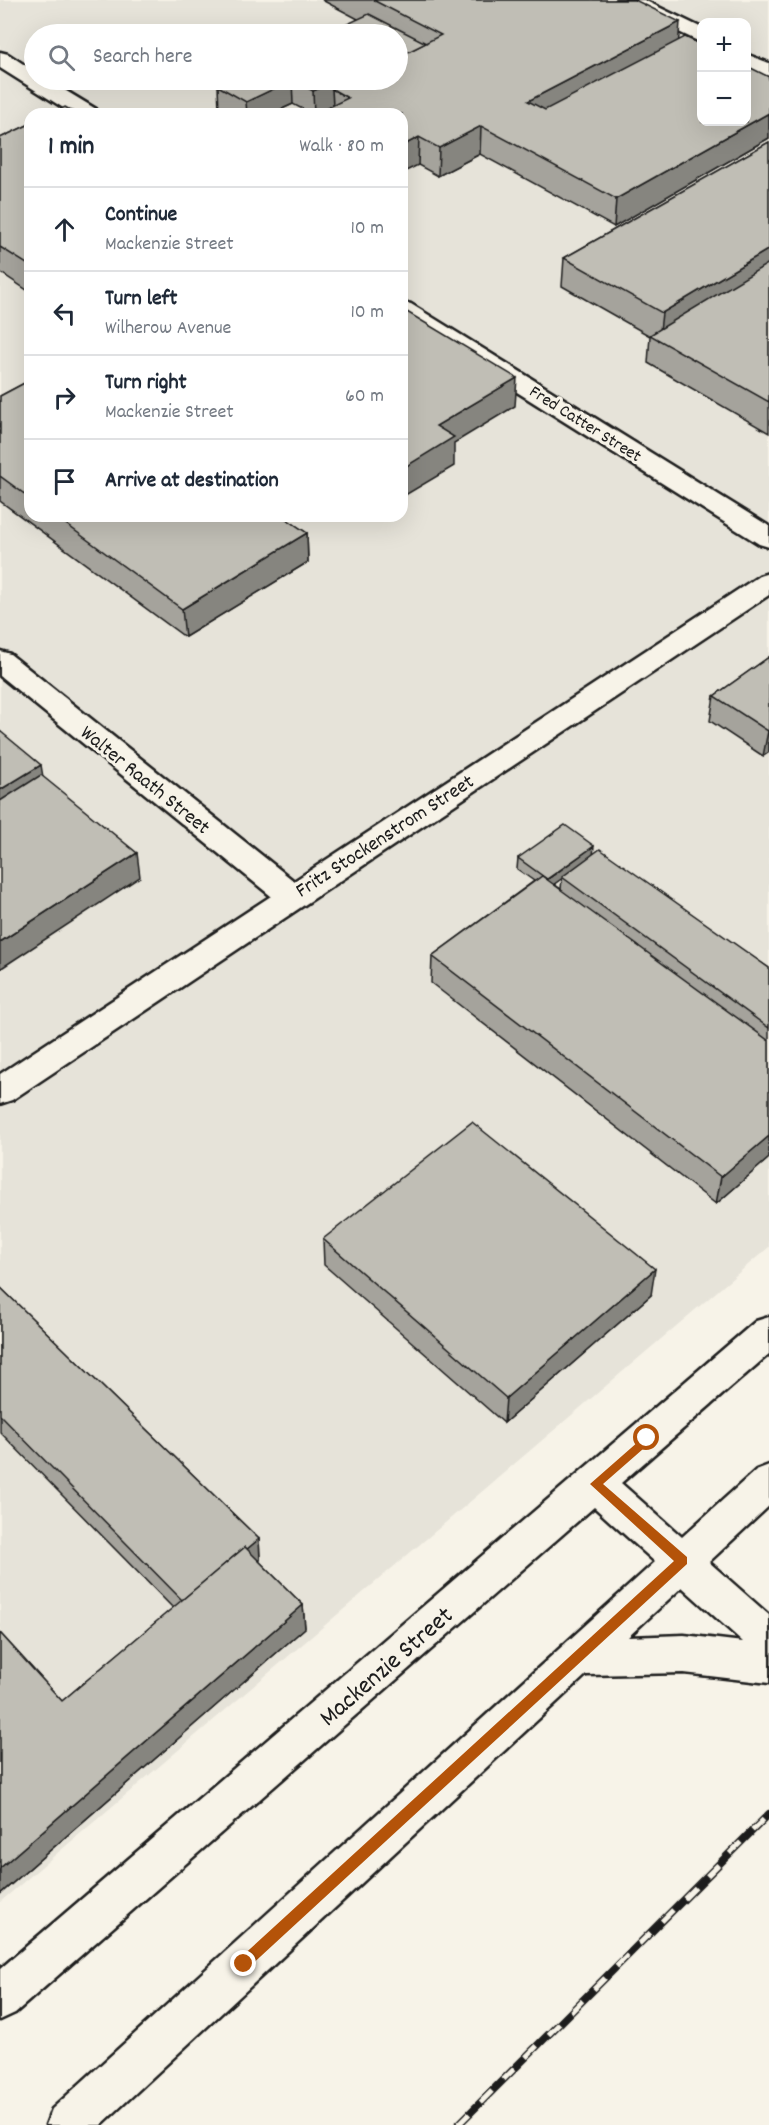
<!DOCTYPE html>
<html lang="en">
<head>
<meta charset="utf-8">
<style>
  :root { --surface:#fff; --page:#f2f2f3; --text:#1f2937; --muted:#747a83; --line:#e0e1e3 }
  body { margin:0; font-family:Dekko,sans-serif; background:var(--page); color:var(--text) }
  .controls { position:absolute; right:18px; top:18px; display:grid; overflow:hidden; border-radius:12px; box-shadow:0 6px 24px #0002 }
  .controls button { width:54px; height:54px; display:grid; place-items:center; padding:0; border:0; border-bottom:2px solid var(--line); background:var(--surface); color:var(--text); font:30px sans-serif }
  .stop { position:absolute; width:18px; height:18px; margin:-14px; border:4px solid #b45309; border-radius:50%; background:#fff }
  .stop.end { background:#b45309; border-color:#fff; box-shadow:0 2px 6px #0008 }
  .list { margin:0; padding:0; list-style:none }
  h2 { display:flex; justify-content:space-between; align-items:center; height:78px; margin:0; padding:0 24px; font-size:26px }
  h2 small { font-size:20px; font-weight:400; color:var(--muted) }
  .list li { display:grid; grid-template-columns:39px 1fr auto; gap:18px; align-items:center; box-sizing:border-box; height:84px; padding:0 24px; border-top:2px solid var(--line) }
  .list b { display:block; font-size:22px; white-space:nowrap }
  .list p { margin:0; font-size:20px; white-space:nowrap; color:var(--muted) }
  .list em { font-size:20px; font-style:normal; color:var(--muted) }
  .icon { flex:none; width:33px; height:33px; fill:none; stroke:currentColor; stroke-width:2; stroke-linecap:round; stroke-linejoin:round }
  .map { position:relative; flex:none; width:769px; height:2125px; overflow:hidden }
  .search { position:absolute; background:var(--surface); box-shadow:0 6px 24px #0002; left:24px; top:24px; width:384px; height:66px; display:flex; align-items:center; gap:15px; box-sizing:border-box; padding:0 21px; border-radius:33px; color:var(--muted); font-size:22px }
  .panel { position:absolute; background:var(--surface); box-shadow:0 6px 24px #0002; left:24px; top:108px; width:384px; height:414px; border-radius:18px }
  .map>svg:first-child { display:block }
  .built { fill:#e6e3d9; fill-rule:evenodd }
  .lines { fill:none; stroke-linecap:round; stroke-linejoin:round }
  .minor-casing { stroke:#1c1c1c; stroke-width:5 }
  .minor { fill:#f7f3e8; fill-rule:evenodd }
  .rail-casing { stroke:#1c1c1c; stroke-width:8 }
  .rail { stroke:#f7f3e8; stroke-width:5; stroke-dasharray:16; stroke-linecap:butt }
  .wall { fill:#a5a39c; stroke:#1c1c1c; stroke-width:1.5; fill-rule:evenodd }
  .shaded-wall { fill:#86857f; stroke:#1c1c1c; stroke-width:1.5 }
  .building { fill:#c0beb5; stroke:#1c1c1c; stroke-width:1.5 }
  .route { fill:#b45309 }
  .labels { text-anchor:middle; stroke-width:6; stroke-linejoin:round; paint-order:stroke }
  .far-street-label { font-size:18px; fill:#1c1c1c; stroke:#f7f3e8 }
  .street-label { font-size:21px; fill:#1c1c1c; stroke:#f7f3e8 }
  .near-street-label { font-size:26px; fill:#1c1c1c; stroke:#f7f3e8 }
</style>
</head>
<body>
<div class="map">
<svg width="769" height="2125" viewBox="0 0 769 2125">
  <rect width="100%" height="100%" fill="#f7f3e8"/>
  <filter id="ink" filterUnits="userSpaceOnUse"><feTurbulence type="fractalNoise" baseFrequency=".0167" numOctaves="2"/><feDisplacementMap in="SourceGraphic" scale="12" xChannelSelector="R" yChannelSelector="G"/><feConvolveMatrix kernelMatrix="1 2 1 2 8 2 1 2 1" color-interpolation-filters="sRGB"/></filter>
  <g filter="url(#ink)">
    <path class="built" d="M 0,0 L 769,0 L 769,1247 L 0,1902 ZM 702,22 L 746,22 L 746,122 L 702,122 ZM 34,34 L 398,34 L 398,80 L 34,80 ZM 30,114 L 402,114 L 402,516 L 30,516 Z"/>
    <g class="lines">
      <g class="minor-casing">
        <g id="minor">
          <polygon points="616,0 644,0 702,28 702,43 620,4"/>
          <polygon points="0,52 8,54 34,71 34,80 48,80 96,109 99,114 73,114 0,68"/>
          <polygon points="746,54 769,63 769,78 746,69"/>
          <polygon points="402,302 411,304 769,526 769,547 759,544 402,320"/>
          <polygon points="769,573 769,595 12,1100 0,1104 0,1074 271,896 0,676 0,651 10,654 294,881 759,576"/>
          <path d="M 769,1317 L 769,1354 L 621,1483 L 682,1537 L 756,1470 L 769,1465 L 769,1506 L 709,1562 L 769,1615 L 769,1683 L 684,1673 L 586,1675 L 101,2125 L 46,2125 L 52,2109 L 655,1562 L 594,1507 L 15,2013 L 0,2020 L 0,1969 L 756,1321 ZM 682,1587 L 743,1642 L 684,1635 L 628,1637 Z"/>
        </g>
      </g>
      <use href="#minor" class="minor"/>
      <g class="rail-casing">
        <polyline id="rail" points="458,2125 769,1814"/>
      </g>
      <use href="#rail" class="rail"/>
    </g>
    <g class="wall">
      <polygon points="322,0 635,0 678,40 769,77 769,138 614,227 480,154 438,176 418,165 402,114 312,114 293,104 271,114 226,114 219,110 218,86 232,80 398,80 398,34 358,19"/>
      <polygon points="30,124 30,292 0,272 0,138"/>
      <polygon points="769,142 769,433 648,363 650,336 562,286 564,258"/>
      <polygon points="30,380 30,516 282,516 307,533 308,562 185,637 0,501 0,396"/>
      <polygon points="769,657 769,752 763,756 710,721 714,696"/>
      <path d="M 593,854 L 769,968 L 769,1158 L 716,1204 L 431,983 L 432,956 L 534,881 L 517,869 L 518,858 ZM 562,878 L 561,889 L 554,884 Z"/>
      <polygon points="323,1239 651,1295 504,1423 324,1265"/>
      <polygon points="0,1287 259,1539 260,1560 259,1561 303,1605 305,1628 0,1894 0,1633 62,1701 173,1608 0,1432"/>
    </g>
    <g class="shaded-wall">
      <polygon points="680,22 678,49 526,129 528,101"/>
      <polygon points="292,80 293,104 271,114 247,114 246,102"/>
      <polygon points="338,80 383,80 348,98 332,89 333,106 317,114 314,114 313,91"/>
      <polygon points="769,113 769,138 614,227 616,199"/>
      <polygon points="481,126 480,154 438,176 439,148"/>
      <polygon points="419,137 418,165 402,173 402,146"/>
      <polygon points="769,249 769,274 659,340 662,313"/>
      <polygon points="517,378 515,406 454,443 454,466 402,497 402,469 436,426"/>
      <polygon points="307,533 308,562 185,637 182,609"/>
      <polygon points="769,730 769,752 763,756 768,731"/>
      <polygon points="41,765 45,789 0,818 0,790"/>
      <polygon points="594,846 593,856 546,890 547,880"/>
      <polygon points="137,853 140,877 0,969 0,942"/>
      <polygon points="769,1136 769,1158 716,1204 721,1177"/>
      <polygon points="655,1269 651,1295 504,1423 506,1398"/>
      <polygon points="259,1539 260,1560 186,1622 184,1602"/>
      <polygon points="303,1605 305,1628 0,1894 0,1868"/>
    </g>
    <g class="building">
      <polygon points="373,0 635,0 680,22 528,101 545,110 685,37 702,45 702,122 747,122 747,66 769,77 769,113 616,199 481,126 439,148 419,137 402,146 402,114 315,114 348,98 332,89 352,80 398,80 398,57 441,35"/>
      <polygon points="369,14 426,43 398,57 398,34 326,34"/>
      <polygon points="232,80 338,80 313,91 292,80 246,102 218,86"/>
      <polygon points="65,107 77,114 51,114"/>
      <polygon points="30,124 30,266 0,247 0,138"/>
      <polygon points="769,142 769,249 662,313 564,258"/>
      <polygon points="769,263 769,402 650,335"/>
      <polygon points="402,309 517,378 436,426 454,437 402,469"/>
      <polygon points="30,380 30,498 0,476 0,396"/>
      <polygon points="55,516 282,516 307,533 182,609"/>
      <polygon points="769,657 769,730 768,731 714,696"/>
      <polygon points="0,731 41,765 0,790"/>
      <polygon points="41,775 137,853 0,942 0,801"/>
      <polygon points="565,825 594,846 547,879 518,858"/>
      <polygon points="600,849 769,968 769,1028 562,877"/>
      <polygon points="542,876 769,1041 769,1136 721,1177 432,956"/>
      <polygon points="472,1122 655,1269 506,1398 323,1239"/>
      <polygon points="0,1287 259,1539 247,1549 245,1547 182,1600 0,1415"/>
      <polygon points="245,1547 303,1605 0,1868 0,1633 62,1701"/>
    </g>
  </g>
  <polygon class="route" points="647,1434 651,1435 651,1442 603,1484 687,1557 687,1564 248,1968 244,1970 239,1968 237,1964 239,1959 674,1561 590,1484"/>
  <g class="labels">
    <g class="far-street-label">
      <text transform="translate(586 423) rotate(32)" y="6">Fred Catter Street</text>
    </g>
    <g class="street-label">
      <text transform="translate(146 779) rotate(39)" y="7">Walter Raath Street</text>
      <text transform="translate(384 835) rotate(-33)" y="7">Fritz Stockenstrom Street</text>
    </g>
    <g class="near-street-label">
      <text transform="translate(385 1665) rotate(-41)" y="9">Mackenzie Street</text>
    </g>
  </g>
</svg>
<div class="controls">
<button>+</button>
<button>−</button>
</div>
<div class="stop" style="left:647px;top:1438px"></div>
<div class="stop end" style="left:244px;top:1964px"></div>
<div class="search"><svg class="icon" aria-label="search" viewBox="0 0 24 24"><circle cx="10" cy="10" r="6"/><path d="M15 15l6 6"/></svg>Search here</div>
<section class="panel">
<h2>1 min<small>Walk · 80 m</small></h2>
<ul class="list">
<li><svg class="icon" aria-label="ahead" viewBox="0 0 24 24"><path d="M12 20V5M6 11l6-6 6 6"/></svg><div><b>Continue</b><p>Mackenzie Street</p></div><em>10 m</em></li>
<li><svg class="icon" aria-label="left" viewBox="0 0 24 24"><path d="M17 20v-9H6M10 6l-5 5 5 5"/></svg><div><b>Turn left</b><p>Wilherow Avenue</p></div><em>10 m</em></li>
<li><svg class="icon" aria-label="right" viewBox="0 0 24 24"><path d="M7 20v-9h11M14 6l5 5-5 5"/></svg><div><b>Turn right</b><p>Mackenzie Street</p></div><em>60 m</em></li>
<li><svg class="icon" aria-label="arrive" viewBox="0 0 24 24"><path d="M6 21V4h12l-3 4 3 4H6"/></svg><div><b>Arrive at destination</b></div></li>
</ul>
</section>
</div>
</body>
</html>
